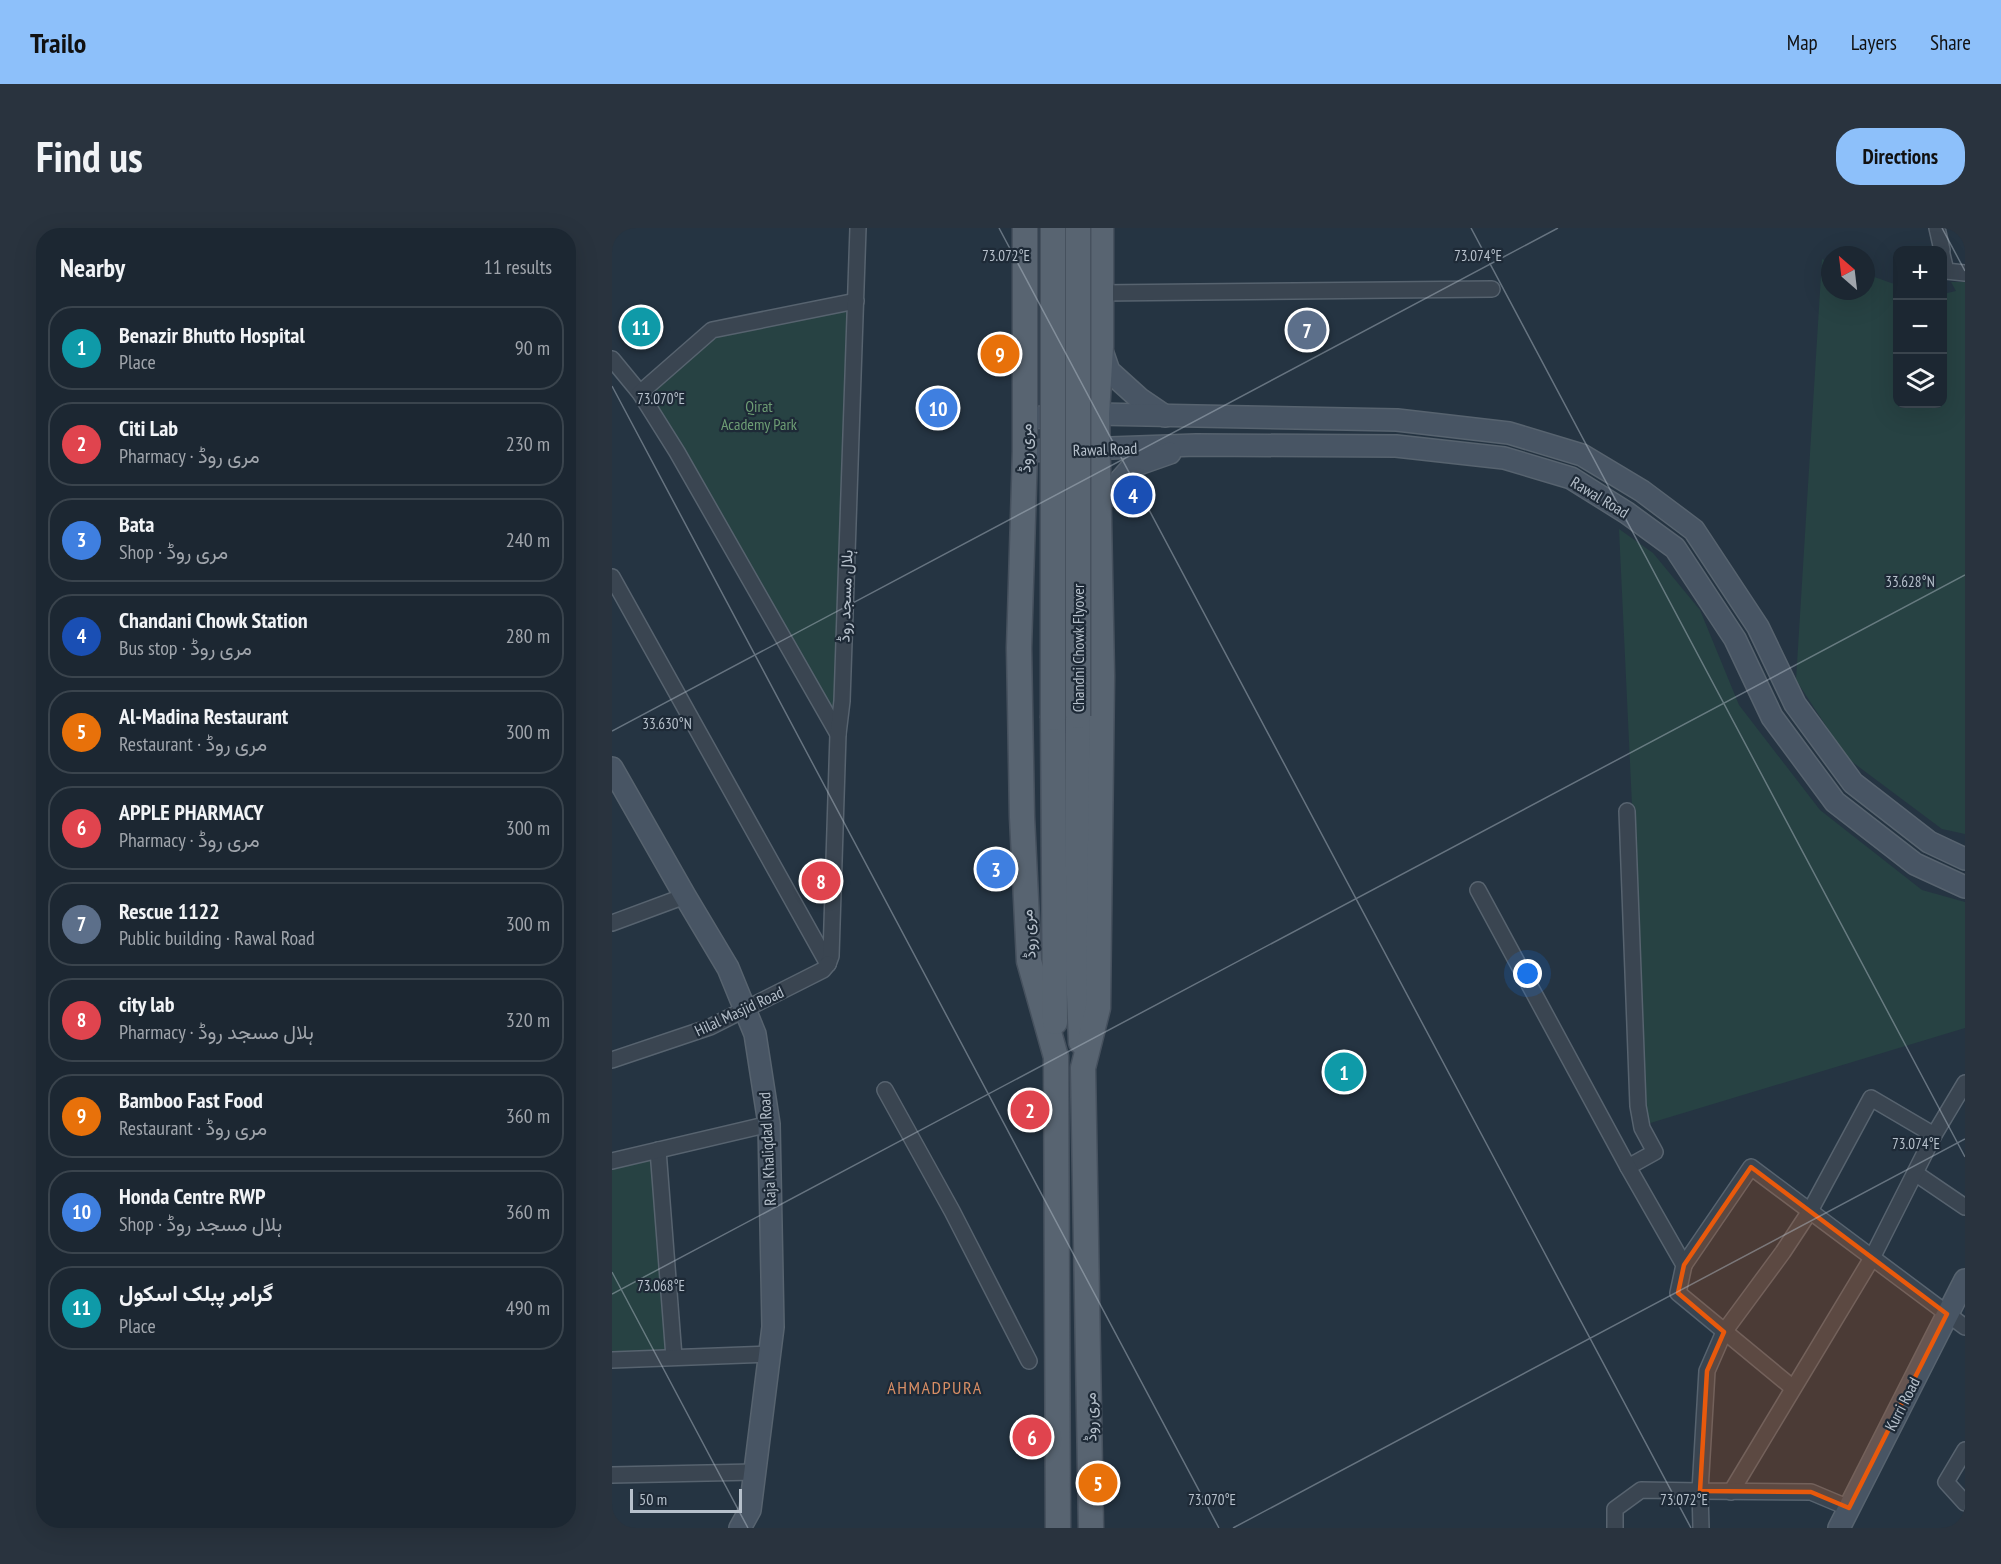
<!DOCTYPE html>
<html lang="en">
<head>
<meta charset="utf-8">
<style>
  :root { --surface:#1c2732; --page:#29333e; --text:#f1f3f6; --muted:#a0a5ac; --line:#3a444d; --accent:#8dc0fa }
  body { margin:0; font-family:"PT Sans Narrow",Vazirmatn,sans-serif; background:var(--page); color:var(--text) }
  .controls { position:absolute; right:18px; top:18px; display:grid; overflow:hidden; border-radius:12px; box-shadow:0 6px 24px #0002 }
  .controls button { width:54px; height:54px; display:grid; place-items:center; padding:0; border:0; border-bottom:2px solid var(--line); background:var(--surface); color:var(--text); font:30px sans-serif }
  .compass { position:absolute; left:1209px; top:18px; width:54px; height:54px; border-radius:50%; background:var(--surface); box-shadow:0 6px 24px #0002; rotate:332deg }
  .scale { position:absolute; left:18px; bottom:15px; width:112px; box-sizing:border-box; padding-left:6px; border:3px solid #b6c0cb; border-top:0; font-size:16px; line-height:21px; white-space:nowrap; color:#b6c0cb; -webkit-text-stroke:4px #1e2a37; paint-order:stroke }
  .you { position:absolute; left:916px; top:746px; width:21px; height:21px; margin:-15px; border:4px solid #fff; border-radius:50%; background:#1a73e8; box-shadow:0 0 0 9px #1a73e833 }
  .badge { display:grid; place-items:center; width:39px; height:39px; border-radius:50%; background:var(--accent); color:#fff; font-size:20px; font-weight:700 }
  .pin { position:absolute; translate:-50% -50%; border:3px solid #fff; box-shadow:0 2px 6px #0006 }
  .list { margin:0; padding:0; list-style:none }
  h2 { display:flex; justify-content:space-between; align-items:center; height:78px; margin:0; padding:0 24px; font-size:26px }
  h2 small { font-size:20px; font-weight:400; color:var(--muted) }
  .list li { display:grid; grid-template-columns:39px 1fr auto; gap:18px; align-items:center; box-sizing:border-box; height:84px; margin:0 12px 12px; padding:0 12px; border:2px solid var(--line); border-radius:24px }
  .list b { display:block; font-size:22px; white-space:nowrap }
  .list p { margin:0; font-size:20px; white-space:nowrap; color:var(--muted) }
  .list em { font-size:20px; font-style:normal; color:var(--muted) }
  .icon { flex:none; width:33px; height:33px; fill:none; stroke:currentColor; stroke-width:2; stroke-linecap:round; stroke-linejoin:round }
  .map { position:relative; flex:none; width:1353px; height:1300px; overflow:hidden; border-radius:24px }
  header { display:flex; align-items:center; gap:36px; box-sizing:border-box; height:84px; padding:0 30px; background:var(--accent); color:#111 }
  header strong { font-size:28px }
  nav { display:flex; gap:33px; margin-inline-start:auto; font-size:21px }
  .intro { display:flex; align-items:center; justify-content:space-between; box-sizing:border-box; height:144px; padding:0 36px }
  h1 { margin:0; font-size:42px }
  .button { padding:15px 27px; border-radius:24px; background:var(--accent); color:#111; font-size:21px; font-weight:700 }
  main { display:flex; gap:36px; padding:0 36px }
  aside { flex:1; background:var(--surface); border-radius:24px; box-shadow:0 6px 24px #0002 }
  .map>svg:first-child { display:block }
  .green { fill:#274243 }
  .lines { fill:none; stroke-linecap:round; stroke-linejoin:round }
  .street-casing { stroke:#57636f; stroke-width:18 }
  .secondary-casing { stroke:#57636f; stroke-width:24 }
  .primary-casing { stroke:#46515e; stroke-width:27 }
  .street { stroke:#3a4551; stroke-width:15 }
  .secondary { stroke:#485564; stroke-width:21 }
  .primary { stroke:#586471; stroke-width:24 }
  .primary-bridge-casing { stroke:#46515e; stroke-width:27; stroke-linecap:butt }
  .primary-bridge { stroke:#586471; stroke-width:24 }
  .marked { fill:#e8590c; fill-opacity:0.2; stroke:#e8590c; stroke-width:4.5; stroke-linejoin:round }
  .ticks { fill:none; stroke:#b6c0cb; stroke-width:1.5; stroke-opacity:0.45 }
  .labels { text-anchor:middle; stroke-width:4.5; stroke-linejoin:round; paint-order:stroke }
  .park-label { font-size:16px; fill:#6d9d74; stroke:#1e2a37 }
  .street-label { font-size:16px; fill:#b6c0cb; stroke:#1e2a37 }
  .neighbourhood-label { font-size:18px; letter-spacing:1.5px; fill:#d88e65; stroke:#1e2a37 }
  .ticks-label { font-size:15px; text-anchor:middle; fill:#b6c0cb; stroke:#1e2a37; stroke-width:4.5; stroke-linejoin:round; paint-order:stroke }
</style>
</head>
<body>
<header>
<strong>Trailo</strong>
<nav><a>Map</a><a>Layers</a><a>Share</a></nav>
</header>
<div class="intro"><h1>Find us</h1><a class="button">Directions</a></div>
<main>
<aside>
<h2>Nearby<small>11 results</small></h2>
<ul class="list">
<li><span class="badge" style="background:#0f9aa8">1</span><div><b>Benazir Bhutto Hospital</b><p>Place</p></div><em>90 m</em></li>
<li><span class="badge" style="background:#e0444e">2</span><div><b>Citi Lab</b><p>Pharmacy · مری روڈ</p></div><em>230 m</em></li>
<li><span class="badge" style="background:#3f7fe0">3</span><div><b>Bata</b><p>Shop · مری روڈ</p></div><em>240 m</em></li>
<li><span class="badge" style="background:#1a4fb4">4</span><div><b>Chandani Chowk Station</b><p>Bus stop · مری روڈ</p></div><em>280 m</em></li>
<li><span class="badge" style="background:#e8710a">5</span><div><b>Al-Madina Restaurant</b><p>Restaurant · مری روڈ</p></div><em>300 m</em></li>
<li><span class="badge" style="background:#e0444e">6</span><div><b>APPLE PHARMACY</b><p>Pharmacy · مری روڈ</p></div><em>300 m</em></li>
<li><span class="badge" style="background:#5c6f8a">7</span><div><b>Rescue 1122</b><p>Public building · Rawal Road</p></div><em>300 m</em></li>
<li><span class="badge" style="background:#e0444e">8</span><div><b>city lab</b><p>Pharmacy · ہلال مسجد روڈ</p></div><em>320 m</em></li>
<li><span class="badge" style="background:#e8710a">9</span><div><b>Bamboo Fast Food</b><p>Restaurant · مری روڈ</p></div><em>360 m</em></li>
<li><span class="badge" style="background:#3f7fe0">10</span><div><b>Honda Centre RWP</b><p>Shop · ہلال مسجد روڈ</p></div><em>360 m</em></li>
<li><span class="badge" style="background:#0f9aa8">11</span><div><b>گرامر پبلک اسکول</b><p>Place</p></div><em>490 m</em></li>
</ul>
</aside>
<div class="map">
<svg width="1353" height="1300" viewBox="0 0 1353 1300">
  <rect width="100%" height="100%" fill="#253442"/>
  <g class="green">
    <polygon points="1210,31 1218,34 1218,63 1254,63 1254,46 1285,57 1286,176 1330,176 1331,66 1344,63 1339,54 1353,54 1353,606 1330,601 1235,530 1184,452"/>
    <polygon points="244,73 226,506 28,165 100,102"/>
    <polygon points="1007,301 1041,325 1088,382 1127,477 1208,582 1310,662 1353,674 1353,800 1035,896"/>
    <polygon points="46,922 62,1129 0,1132 0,933"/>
  </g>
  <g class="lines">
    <g class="street-casing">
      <g id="street">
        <polyline points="1325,0 1330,22"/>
        <polyline points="1330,26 1334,43 1353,45"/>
        <polyline points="489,65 880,61"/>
        <polyline points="0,131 28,165 65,224 226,506"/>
        <polyline points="28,165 100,102 244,73"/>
        <polyline points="0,349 216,736"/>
        <polyline points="1015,583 1026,878 1030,900 1043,924 1016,939"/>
        <polyline points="866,662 1016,939 1072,1037 1066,1065 1181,1160"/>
        <polyline points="0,695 73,668"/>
        <polyline points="216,736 219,728 226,506 230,473 246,0"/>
        <polyline points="0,832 98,799 211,742 216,736"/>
        <polyline points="273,862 340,983 417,1133"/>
        <polyline points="46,922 62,1129"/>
        <polyline points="0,933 157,896"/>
        <polyline points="1303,945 1353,979"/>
        <polyline points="1072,1037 1139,939 1353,1099"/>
        <polyline points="0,1132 157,1126"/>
        <polyline points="1353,1222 1334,1254 1353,1275"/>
        <polyline points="0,1247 143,1244"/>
        <polyline points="1119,1264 1260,1030 1322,907 1353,855"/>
        <polyline points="1237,1280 1199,1264 1088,1263 1095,1143 1112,1104 1171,1024 1198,983 1259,870 1322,907"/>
        <polyline points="1003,1300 1003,1281 1029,1262 1088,1263 1089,1300"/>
      </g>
    </g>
    <g class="secondary-casing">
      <g id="secondary">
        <polyline points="489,120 497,143 528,171 553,188"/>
        <polyline points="414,190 485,186 785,192 897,205 970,227 1030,263 1082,302 1146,399 1183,476 1241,555 1317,614 1353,631"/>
        <polyline points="413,223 584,217 784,218 892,230 959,250 1015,285 1063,320 1123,411 1160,489 1223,574 1303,636 1353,659"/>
        <polyline points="486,277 521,238 558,225"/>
        <polyline points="0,540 73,668 116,740 143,806 157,896 161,1099 138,1282 128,1300"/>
        <polyline points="1227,1300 1353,1052"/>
      </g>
    </g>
    <g class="primary-casing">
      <g id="primary">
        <polyline points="413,0 413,223 407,420 410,589 417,733 444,829 446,1300"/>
        <polyline points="466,488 465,718 469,814"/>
        <polyline points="441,490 443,794"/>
        <polyline points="479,1300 471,840 486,780 490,448 485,186 489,119 489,0"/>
      </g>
    </g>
    <use href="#street" class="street"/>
    <use href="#secondary" class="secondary"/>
    <use href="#primary" class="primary"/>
    <g class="primary-bridge-casing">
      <g id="primary-bridge">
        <polyline points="466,488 466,0"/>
        <polyline points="441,490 441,0"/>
      </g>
    </g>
    <use href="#primary-bridge" class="primary-bridge"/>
  </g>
  <path class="marked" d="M 1139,939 L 1335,1086 L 1237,1280 L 1199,1264 L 1088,1263 L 1095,1143 L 1112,1104 L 1066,1065 L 1072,1037 Z"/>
  <path class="ticks" d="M 387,0 L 1079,1300M 859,0 L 1353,929M 1330,0 L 1353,43M 0,158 L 607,1300M 0,503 L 946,0M 0,1044 L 136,1300M 0,1066 L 1353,347M 621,1300 L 1353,911"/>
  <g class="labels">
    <g class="park-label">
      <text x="147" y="184">Qirat<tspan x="147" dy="18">Academy Park</tspan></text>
    </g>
    <g class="street-label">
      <text transform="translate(413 220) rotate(-89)" y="6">مری روڈ</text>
      <text transform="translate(493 221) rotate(-2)" y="6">Rawal Road</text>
      <text transform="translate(988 269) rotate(31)" y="6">Rawal Road</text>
      <text transform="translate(233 368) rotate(-88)" y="6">ہلال مسجد روڈ</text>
      <text transform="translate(466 420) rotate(-90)" y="6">Chandni Chowk Flyover</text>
      <text transform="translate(416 706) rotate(-94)" y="6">مری روڈ</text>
      <text transform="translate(127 783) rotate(-25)" y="6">Hilal Masjid Road</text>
      <text transform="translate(155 921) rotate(-93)" y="6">Raja Khaliqdad Road</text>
      <text transform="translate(1290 1176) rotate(-63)" y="6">Kurri Road</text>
      <text transform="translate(478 1189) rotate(-91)" y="6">مری روڈ</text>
    </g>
    <g class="neighbourhood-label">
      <text x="323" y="1166">AHMADPURA</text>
    </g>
  </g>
  <g class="ticks-label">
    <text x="394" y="33">73.072°E</text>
    <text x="866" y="33">73.074°E</text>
    <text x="49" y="176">73.070°E</text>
    <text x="1298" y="359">33.628°N</text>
    <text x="55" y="501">33.630°N</text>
    <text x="1304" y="921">73.074°E</text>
    <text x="49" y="1063">73.068°E</text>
    <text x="600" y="1277">73.070°E</text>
    <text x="1072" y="1277">73.072°E</text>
  </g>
</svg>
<div class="controls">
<button>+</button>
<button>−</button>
<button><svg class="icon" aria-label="layers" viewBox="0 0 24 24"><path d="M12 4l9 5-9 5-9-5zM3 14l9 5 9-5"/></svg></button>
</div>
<svg class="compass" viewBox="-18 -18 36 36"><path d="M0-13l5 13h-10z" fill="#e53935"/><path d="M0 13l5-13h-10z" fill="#a0a5ac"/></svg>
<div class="scale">50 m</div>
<div class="you"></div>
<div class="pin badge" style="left:732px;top:844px;background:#0f9aa8">1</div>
<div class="pin badge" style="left:418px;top:882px;background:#e0444e">2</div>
<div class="pin badge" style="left:384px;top:641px;background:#3f7fe0">3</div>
<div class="pin badge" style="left:521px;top:267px;background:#1a4fb4">4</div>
<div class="pin badge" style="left:486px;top:1255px;background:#e8710a">5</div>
<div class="pin badge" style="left:420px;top:1209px;background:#e0444e">6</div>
<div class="pin badge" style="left:695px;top:102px;background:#5c6f8a">7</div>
<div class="pin badge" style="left:209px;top:653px;background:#e0444e">8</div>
<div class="pin badge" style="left:388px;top:126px;background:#e8710a">9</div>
<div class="pin badge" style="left:326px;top:180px;background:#3f7fe0">10</div>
<div class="pin badge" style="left:29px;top:99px;background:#0f9aa8">11</div>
</div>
</main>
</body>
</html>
